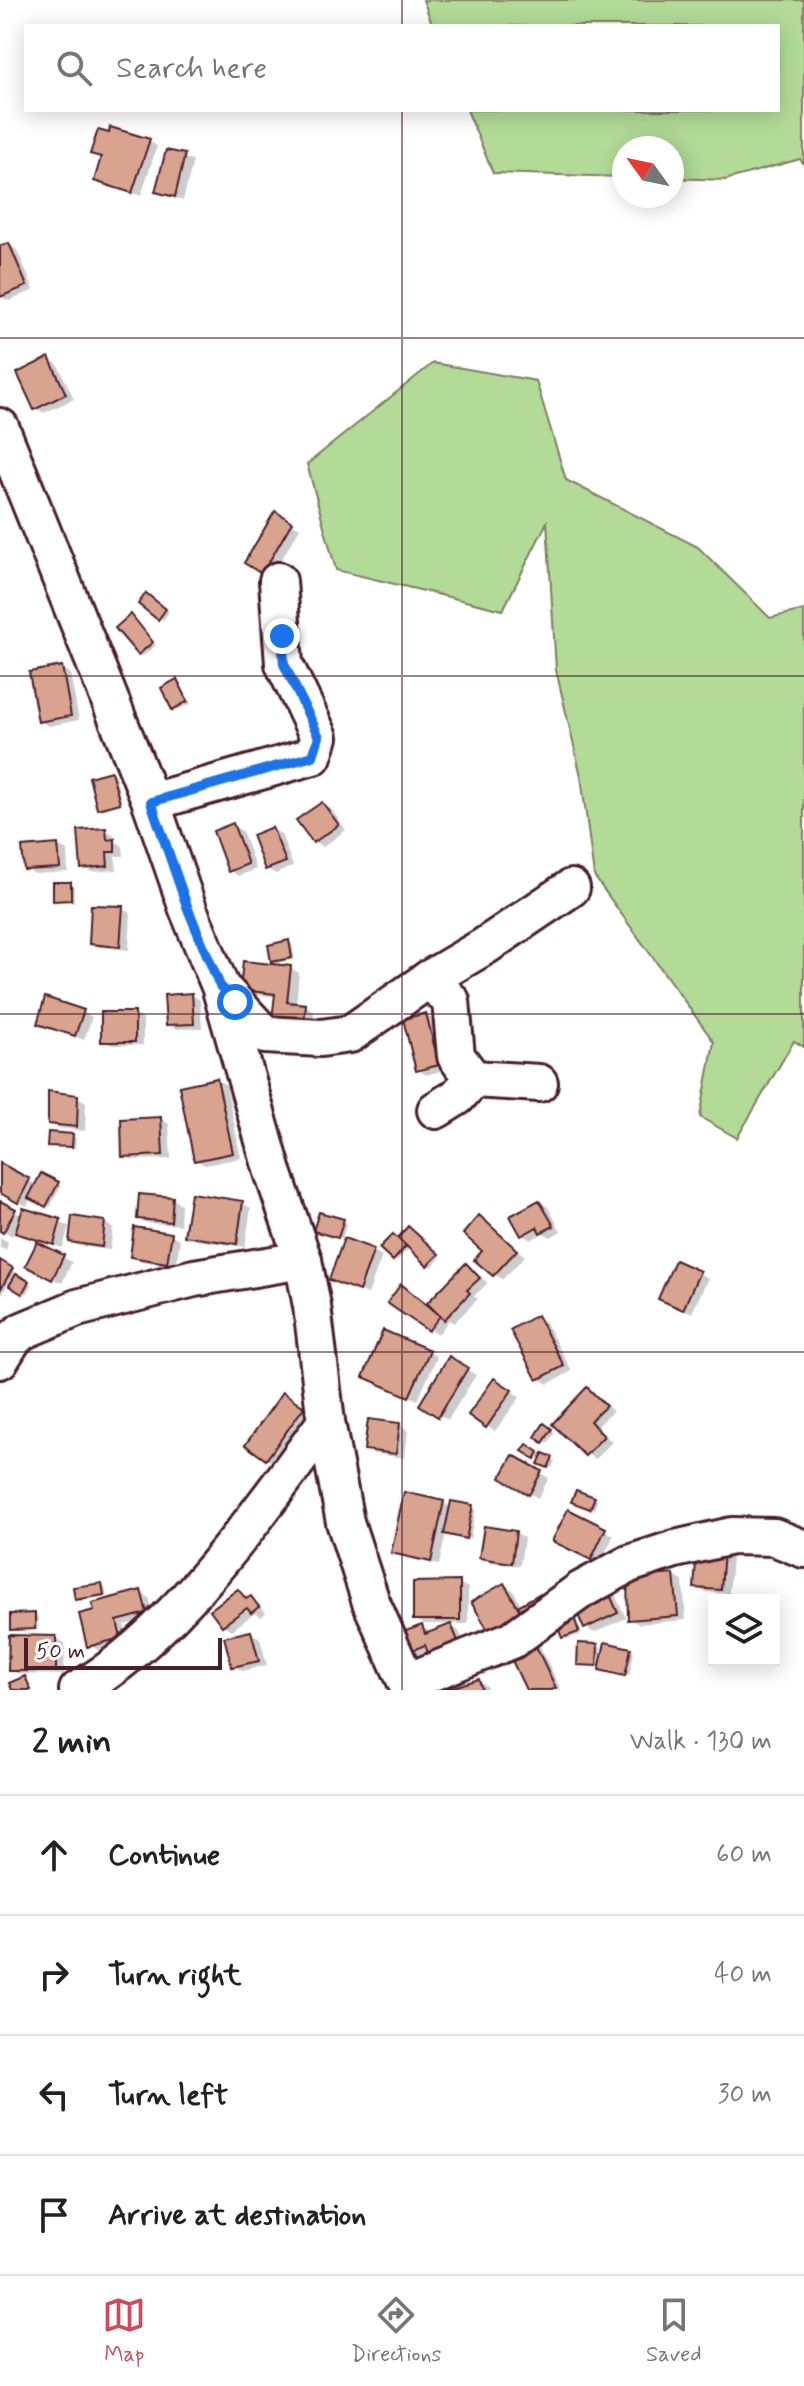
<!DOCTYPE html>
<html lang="en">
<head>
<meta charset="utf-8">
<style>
  :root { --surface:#fff; --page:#f2f2f2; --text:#222; --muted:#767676; --line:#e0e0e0; --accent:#d1495b }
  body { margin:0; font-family:Mynerve,sans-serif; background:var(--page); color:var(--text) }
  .controls { position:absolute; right:24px; bottom:24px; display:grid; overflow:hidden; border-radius:0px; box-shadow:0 4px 20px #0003 }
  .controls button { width:72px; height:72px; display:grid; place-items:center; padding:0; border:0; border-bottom:2px solid var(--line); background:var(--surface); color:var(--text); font:40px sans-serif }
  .compass { position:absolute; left:612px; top:136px; width:72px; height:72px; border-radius:50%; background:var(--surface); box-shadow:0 4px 20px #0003; rotate:303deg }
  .scale { position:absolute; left:24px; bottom:20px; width:198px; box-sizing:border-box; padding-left:8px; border:4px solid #4a1f2b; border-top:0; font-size:22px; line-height:28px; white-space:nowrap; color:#4a1f2b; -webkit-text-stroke:6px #fff; paint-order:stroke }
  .stop { position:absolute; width:24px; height:24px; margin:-18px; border:6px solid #1a73e8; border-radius:50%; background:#fff }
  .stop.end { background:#1a73e8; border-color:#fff; box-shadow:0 2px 8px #0008 }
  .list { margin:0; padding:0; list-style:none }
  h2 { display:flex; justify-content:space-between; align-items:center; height:104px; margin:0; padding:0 32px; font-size:34px }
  h2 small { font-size:26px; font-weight:400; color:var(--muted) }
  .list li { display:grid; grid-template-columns:52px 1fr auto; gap:24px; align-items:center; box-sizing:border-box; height:120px; padding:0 32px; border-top:2px solid var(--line) }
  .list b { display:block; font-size:30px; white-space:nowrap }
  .list em { font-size:26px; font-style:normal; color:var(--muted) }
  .icon { flex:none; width:44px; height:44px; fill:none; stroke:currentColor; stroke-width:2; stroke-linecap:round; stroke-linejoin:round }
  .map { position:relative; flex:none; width:804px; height:1690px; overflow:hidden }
  .search { position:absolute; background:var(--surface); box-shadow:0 4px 20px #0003; left:24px; right:24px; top:24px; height:88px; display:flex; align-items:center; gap:20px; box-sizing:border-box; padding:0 28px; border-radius:0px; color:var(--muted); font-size:30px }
  .sheet { height:584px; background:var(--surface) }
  nav { display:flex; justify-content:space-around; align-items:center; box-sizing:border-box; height:112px; border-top:2px solid var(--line); background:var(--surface); font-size:22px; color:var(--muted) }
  nav a { display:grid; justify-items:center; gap:4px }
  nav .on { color:var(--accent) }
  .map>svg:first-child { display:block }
  .green { fill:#b1db97; stroke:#7e7d61; stroke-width:2 }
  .shadow { fill:#0003 }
  .building { fill:#d9a48f; stroke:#4a1f2b; stroke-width:2 }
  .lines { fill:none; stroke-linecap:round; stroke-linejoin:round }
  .minor-casing { stroke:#4a1f2b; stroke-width:42 }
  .minor { stroke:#fff; stroke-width:36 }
  .route { stroke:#1a73e8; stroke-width:10 }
  .grid { fill:none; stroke:#4a1f2b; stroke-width:2; stroke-opacity:0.55 }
</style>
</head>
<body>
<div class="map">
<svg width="804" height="1690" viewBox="0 0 804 1690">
  <rect width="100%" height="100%" fill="#fff"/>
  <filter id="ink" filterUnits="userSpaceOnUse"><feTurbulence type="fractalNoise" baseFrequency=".0125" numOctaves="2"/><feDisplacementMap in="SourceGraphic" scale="16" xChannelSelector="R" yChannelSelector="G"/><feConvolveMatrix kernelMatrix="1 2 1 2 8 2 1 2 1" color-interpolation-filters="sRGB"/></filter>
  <g filter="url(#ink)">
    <g class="green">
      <polygon points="423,0 804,0 804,165 800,159 725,180 672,178 672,148 624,148 624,177 493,173 467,110 778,110 778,26 433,26"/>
      <polygon points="433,363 536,381 566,480 698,547 770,618 804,610 804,1047 794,1041 737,1138 700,1117 714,1042 594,876 581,776 556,670 547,522 503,610 336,570 307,464"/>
    </g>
    <g class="shadow">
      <polygon points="149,141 157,146 141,196 96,180 103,159 93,153"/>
      <polygon points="167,152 193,161 183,201 158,192"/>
      <polygon points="9,245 17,250 34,290 9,301 0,296 0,248"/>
      <polygon points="49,359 58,365 74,399 44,413 36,408"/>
      <polygon points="275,514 300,528 271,577 247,563"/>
      <polygon points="150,598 169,612 163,620 140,603"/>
      <polygon points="134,619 156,645 143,656 139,654"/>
      <polygon points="61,668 70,673 79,720 49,726 40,721"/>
      <polygon points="177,682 181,684 191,704 177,710 173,708"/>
      <polygon points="111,773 115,775 122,804 103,810 99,807"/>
      <polygon points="322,804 331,809 346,830 323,847 315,842 299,821"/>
      <polygon points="233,826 242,831 256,869 239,876 230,871"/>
      <polygon points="272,829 281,834 293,866 276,874 267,869"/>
      <polygon points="106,830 114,835 115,841 123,846 124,856 115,856 117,870 92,872 83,867"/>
      <polygon points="58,846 67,851 68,872 35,874 26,869"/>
      <polygon points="70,884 74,886 74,902 55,900"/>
      <polygon points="122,908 131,913 129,950 99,947 91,942"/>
      <polygon points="288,942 292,944 295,959 277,963 273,961"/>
      <polygon points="291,968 299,973 296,1005 306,1006 314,1011 312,1035 277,997 251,994 242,989"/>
      <polygon points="192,995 200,1000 202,1028 177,1029 168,1024"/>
      <polygon points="83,1012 92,1017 84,1040 39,1023"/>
      <polygon points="135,1014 143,1019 143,1045 112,1045 103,1040"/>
      <polygon points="425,1015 434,1020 447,1069 426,1075 418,1069"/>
      <polygon points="217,1080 226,1085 241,1158 205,1165 196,1160"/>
      <polygon points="77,1097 86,1102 85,1131 59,1128 50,1123"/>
      <polygon points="161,1119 169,1124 171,1159 133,1160 124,1155"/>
      <polygon points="72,1136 76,1138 75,1148 49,1145"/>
      <polygon points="0,1165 37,1185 42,1176 61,1186 50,1207 31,1197 27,1206 0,1191"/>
      <polygon points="173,1199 181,1204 180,1225 147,1223 139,1218"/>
      <polygon points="539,1202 548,1207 561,1231 551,1237 543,1233 531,1240 522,1235"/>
      <polygon points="0,1203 23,1216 24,1211 69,1226 63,1248 26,1237 15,1231 12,1236 0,1229"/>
      <polygon points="242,1203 251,1208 245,1247 195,1240 186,1235"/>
      <polygon points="480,1218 525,1256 503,1279 494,1275"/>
      <polygon points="343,1221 347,1223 342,1238 319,1232"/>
      <polygon points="105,1223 113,1228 110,1250 79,1246 71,1241"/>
      <polygon points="408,1228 441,1257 432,1267 410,1247 397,1261 394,1259 399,1240"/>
      <polygon points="172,1235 180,1240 176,1266 141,1261 132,1256"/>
      <polygon points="0,1238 8,1241 6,1250 0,1248"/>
      <polygon points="38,1244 72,1262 62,1283 36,1270"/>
      <polygon points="373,1251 382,1256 368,1294 340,1284"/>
      <polygon points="0,1263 32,1285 27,1294 8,1284 2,1294 0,1293"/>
      <polygon points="467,1266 488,1283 474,1296 478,1299 454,1323 449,1320 438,1334 429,1329 402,1286 428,1304"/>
      <polygon points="699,1273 708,1278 692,1313 669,1303"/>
      <polygon points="537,1317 545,1322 572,1371 548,1384 539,1379 513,1331"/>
      <polygon points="429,1352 437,1357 418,1400 374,1381"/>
      <polygon points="449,1359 476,1375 448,1420 421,1404"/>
      <polygon points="503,1385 520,1397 495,1431 487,1426"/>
      <polygon points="587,1390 613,1411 597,1427 612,1442 595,1459 587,1454"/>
      <polygon points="293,1399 312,1413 275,1464 267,1459"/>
      <polygon points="400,1425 408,1430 405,1458 375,1454 366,1449"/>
      <polygon points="545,1426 555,1433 548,1443 538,1437"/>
      <polygon points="528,1447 555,1461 552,1468 525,1450"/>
      <polygon points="514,1458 549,1478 538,1498 503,1478"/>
      <polygon points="594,1498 597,1501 594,1510 578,1503"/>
      <polygon points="443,1503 452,1508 476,1509 470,1539 446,1533 439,1565 402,1557 393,1552"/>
      <polygon points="568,1512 614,1535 600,1563 563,1545"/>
      <polygon points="516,1533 524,1538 520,1566 490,1562 482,1557"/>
      <polygon points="723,1553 732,1558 729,1594 705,1592 696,1587"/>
      <polygon points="674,1576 683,1581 686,1620 639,1624 630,1619"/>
      <polygon points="459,1583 468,1588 468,1624 424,1624 415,1619"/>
      <polygon points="102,1585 105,1587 107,1596 80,1601 76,1598"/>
      <polygon points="504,1585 513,1590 522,1606 543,1599 501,1639"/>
      <polygon points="606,1590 615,1595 626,1618 594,1633 586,1628"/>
      <polygon points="141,1592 149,1598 154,1617 124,1625 129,1643 98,1650 89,1645 96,1612"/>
      <polygon points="239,1592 259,1604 266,1613 261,1617 255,1613 232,1630 223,1625"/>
      <polygon points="574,1613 582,1634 567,1639 564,1637"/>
      <polygon points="34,1615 38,1617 38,1630 12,1629"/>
      <polygon points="451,1626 459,1631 468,1651 429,1651 418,1655 409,1650 422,1627 432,1633"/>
      <polygon points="251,1633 260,1638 267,1665 243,1671 234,1666"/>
      <polygon points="56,1638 65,1643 64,1675 19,1674 10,1669"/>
      <polygon points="532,1641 540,1646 561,1690 528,1690"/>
      <polygon points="597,1646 601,1648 600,1663 631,1650 634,1652 629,1676 605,1671 602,1667 579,1664"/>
      <polygon points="478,1681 487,1686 488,1690 451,1690"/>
    </g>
    <g class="building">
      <polygon points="110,127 150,139 132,193 94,181 101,157 90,154 98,130 109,133"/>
      <polygon points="166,150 185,154 175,197 155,192"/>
      <polygon points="9,243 27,286 0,297 0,246"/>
      <polygon points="49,357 66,394 34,410 17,373"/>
      <polygon points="275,511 292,522 262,574 244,563"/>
      <polygon points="146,593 166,609 158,620 138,604"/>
      <polygon points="131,614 153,642 138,655 115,628"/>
      <polygon points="62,666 71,716 38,722 29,672"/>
      <polygon points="177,679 188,701 172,710 161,688"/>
      <polygon points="111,771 120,803 97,809 89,777"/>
      <polygon points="322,802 339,825 313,843 296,820"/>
      <polygon points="233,823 248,864 228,872 213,831"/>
      <polygon points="272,827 286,862 265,870 252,835"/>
      <polygon points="106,828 107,840 115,839 115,852 107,852 108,866 81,869 78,830"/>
      <polygon points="58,844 60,868 24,870 22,847"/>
      <polygon points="53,882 71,882 71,900 53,901"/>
      <polygon points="91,905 123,906 120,947 89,944"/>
      <polygon points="289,940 292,958 271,962 268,945"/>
      <polygon points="243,961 291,966 287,1002 306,1004 303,1031 271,1028 275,994 240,990"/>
      <polygon points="192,993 194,1024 166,1025 164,995"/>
      <polygon points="45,997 84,1010 75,1036 37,1024"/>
      <rect x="101" y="1012" width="34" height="30"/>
      <polygon points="426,1013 439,1065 416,1071 403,1019"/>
      <polygon points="217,1078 233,1153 194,1161 179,1086"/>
      <polygon points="48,1091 78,1095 77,1127 48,1124"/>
      <polygon points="161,1117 163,1155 122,1157 121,1119"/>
      <polygon points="48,1132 73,1134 72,1147 47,1146"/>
      <polygon points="0,1163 30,1179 18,1203 0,1193"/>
      <polygon points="41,1173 59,1182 46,1207 28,1198"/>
      <polygon points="191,1193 243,1201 237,1244 184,1236"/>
      <polygon points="139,1194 173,1197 171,1222 137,1219"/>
      <polygon points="539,1200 554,1226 540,1233 537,1227 521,1236 510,1216"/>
      <polygon points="0,1201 16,1209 3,1233 0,1231"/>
      <polygon points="23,1208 61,1219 54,1245 15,1233"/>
      <polygon points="319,1212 344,1219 338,1238 313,1231"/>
      <polygon points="479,1215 517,1250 493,1276 474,1260 482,1251 463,1234"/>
      <polygon points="72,1216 105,1221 102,1247 69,1242"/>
      <polygon points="408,1226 439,1254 427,1266 398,1238"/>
      <polygon points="134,1227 172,1233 167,1263 130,1257"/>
      <polygon points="393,1234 406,1246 393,1261 379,1248"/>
      <polygon points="344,1238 374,1249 359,1291 329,1280"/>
      <polygon points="37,1242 64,1255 52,1280 25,1266"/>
      <polygon points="0,1260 13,1268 0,1290"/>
      <polygon points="675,1260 700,1271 683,1310 658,1299"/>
      <polygon points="466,1263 480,1278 467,1290 470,1293 444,1320 427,1303"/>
      <polygon points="16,1274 29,1281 22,1294 9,1286"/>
      <polygon points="401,1284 440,1316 428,1331 387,1303"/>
      <polygon points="537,1315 564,1366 537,1380 510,1330"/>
      <polygon points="383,1330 430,1350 409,1397 363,1377"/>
      <polygon points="449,1356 468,1368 438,1417 419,1405"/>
      <polygon points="494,1378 512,1390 486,1428 468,1415"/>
      <polygon points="587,1387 606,1406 590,1421 604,1436 585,1456 552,1424"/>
      <polygon points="283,1392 304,1407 266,1460 245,1445"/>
      <polygon points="368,1419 400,1423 396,1454 364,1450"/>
      <polygon points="544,1423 552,1429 543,1443 535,1437"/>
      <polygon points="527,1444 539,1452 535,1459 522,1451"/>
      <polygon points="543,1453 553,1457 548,1468 538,1464"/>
      <polygon points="513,1455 542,1471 529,1495 500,1478"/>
      <polygon points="576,1490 595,1497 590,1509 571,1502"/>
      <polygon points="404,1492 444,1501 431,1562 391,1553"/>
      <polygon points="451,1501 473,1505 466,1539 444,1534"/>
      <polygon points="568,1509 606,1528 591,1560 552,1541"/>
      <polygon points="484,1526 516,1531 512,1563 479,1558"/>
      <polygon points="697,1549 724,1551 721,1590 694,1588"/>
      <polygon points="674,1574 678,1616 628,1620 627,1578"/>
      <polygon points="460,1581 460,1620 413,1620 413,1582"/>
      <polygon points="102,1583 104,1595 75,1600 73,1587"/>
      <polygon points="504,1583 523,1616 491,1635 471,1602"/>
      <polygon points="607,1588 618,1613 584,1629 573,1603"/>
      <polygon points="238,1589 246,1599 251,1596 259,1607 251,1613 247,1608 222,1626 210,1610"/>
      <polygon points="141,1590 147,1613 117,1621 121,1638 87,1647 79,1614 94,1610 92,1603"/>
      <polygon points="539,1594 545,1607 523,1616 518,1606"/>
      <polygon points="571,1609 579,1632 562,1638 553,1615"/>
      <polygon points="35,1613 35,1629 10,1630 10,1614"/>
      <polygon points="451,1624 460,1646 430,1658 425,1645 408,1652 400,1633 422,1625 425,1634"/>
      <polygon points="251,1631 259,1661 232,1667 224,1637"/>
      <polygon points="9,1635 56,1636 56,1671 8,1671"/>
      <polygon points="532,1638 556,1688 552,1690 526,1690 507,1650"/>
      <polygon points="605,1642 631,1648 625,1676 599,1670"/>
      <polygon points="578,1643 598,1644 597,1666 577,1665"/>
      <polygon points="25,1676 31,1690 12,1690 9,1683"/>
      <polygon points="479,1679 482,1690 444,1690"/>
    </g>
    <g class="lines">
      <g class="minor-casing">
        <g id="minor">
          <polyline points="0,427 151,802 188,909 220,986 272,1169 303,1260 312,1306 326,1422 345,1522 371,1602 410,1690"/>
          <polyline points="151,802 313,756 319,737 284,664 278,581"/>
          <polyline points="429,979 451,1001 456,1056 473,1079 457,1097 436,1110"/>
          <polyline points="226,993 265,1035 321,1038 350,1034 429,979 485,946 571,888"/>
          <polyline points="473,1079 539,1083"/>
          <polyline points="0,1360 13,1339 22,1331 77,1308 194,1278 303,1260"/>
          <polyline points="407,1682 512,1640 581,1590 629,1564 675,1549 732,1536 774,1537 804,1549"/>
          <path d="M 78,1690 C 175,1635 260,1511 326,1422"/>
        </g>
      </g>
      <use href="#minor" class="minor"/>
    </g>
  </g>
  <g class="lines" filter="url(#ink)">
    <polyline class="route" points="235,1002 220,986 188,909 151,802 313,756 319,737 284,664 282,636"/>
  </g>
  <path class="grid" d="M 402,0 L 402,26M 402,110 L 402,1690M 0,338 L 804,338M 0,676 L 804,676M 0,1014 L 804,1014M 0,1352 L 804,1352"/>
</svg>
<div class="controls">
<button><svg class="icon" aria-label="layers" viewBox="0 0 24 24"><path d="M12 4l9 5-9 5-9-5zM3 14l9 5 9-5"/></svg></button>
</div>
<svg class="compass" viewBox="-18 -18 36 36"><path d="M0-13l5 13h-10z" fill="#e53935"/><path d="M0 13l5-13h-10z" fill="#767676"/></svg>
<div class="scale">50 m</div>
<div class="stop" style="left:235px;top:1002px"></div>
<div class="stop end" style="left:282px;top:636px"></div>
<div class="search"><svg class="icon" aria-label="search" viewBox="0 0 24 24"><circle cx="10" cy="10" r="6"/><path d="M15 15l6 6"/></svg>Search here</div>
</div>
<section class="sheet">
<h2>2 min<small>Walk · 130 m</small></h2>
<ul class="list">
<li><svg class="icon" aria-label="ahead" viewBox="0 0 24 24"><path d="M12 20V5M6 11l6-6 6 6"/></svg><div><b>Continue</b></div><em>60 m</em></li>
<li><svg class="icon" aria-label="right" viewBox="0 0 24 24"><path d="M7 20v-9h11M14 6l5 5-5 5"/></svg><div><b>Turn right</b></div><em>40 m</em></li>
<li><svg class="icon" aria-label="left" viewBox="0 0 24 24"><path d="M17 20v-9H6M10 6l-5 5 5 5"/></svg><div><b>Turn left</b></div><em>30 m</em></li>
<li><svg class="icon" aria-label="arrive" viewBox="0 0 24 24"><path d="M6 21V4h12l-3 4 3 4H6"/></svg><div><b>Arrive at destination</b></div></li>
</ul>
</section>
<nav>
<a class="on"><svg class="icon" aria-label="map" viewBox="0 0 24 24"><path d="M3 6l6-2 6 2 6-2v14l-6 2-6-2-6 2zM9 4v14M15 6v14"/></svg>Map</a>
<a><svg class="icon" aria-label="directions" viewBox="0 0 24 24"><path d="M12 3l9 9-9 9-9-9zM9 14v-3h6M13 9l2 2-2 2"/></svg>Directions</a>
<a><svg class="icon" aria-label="saved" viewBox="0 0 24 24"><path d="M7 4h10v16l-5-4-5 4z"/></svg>Saved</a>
</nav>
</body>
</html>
